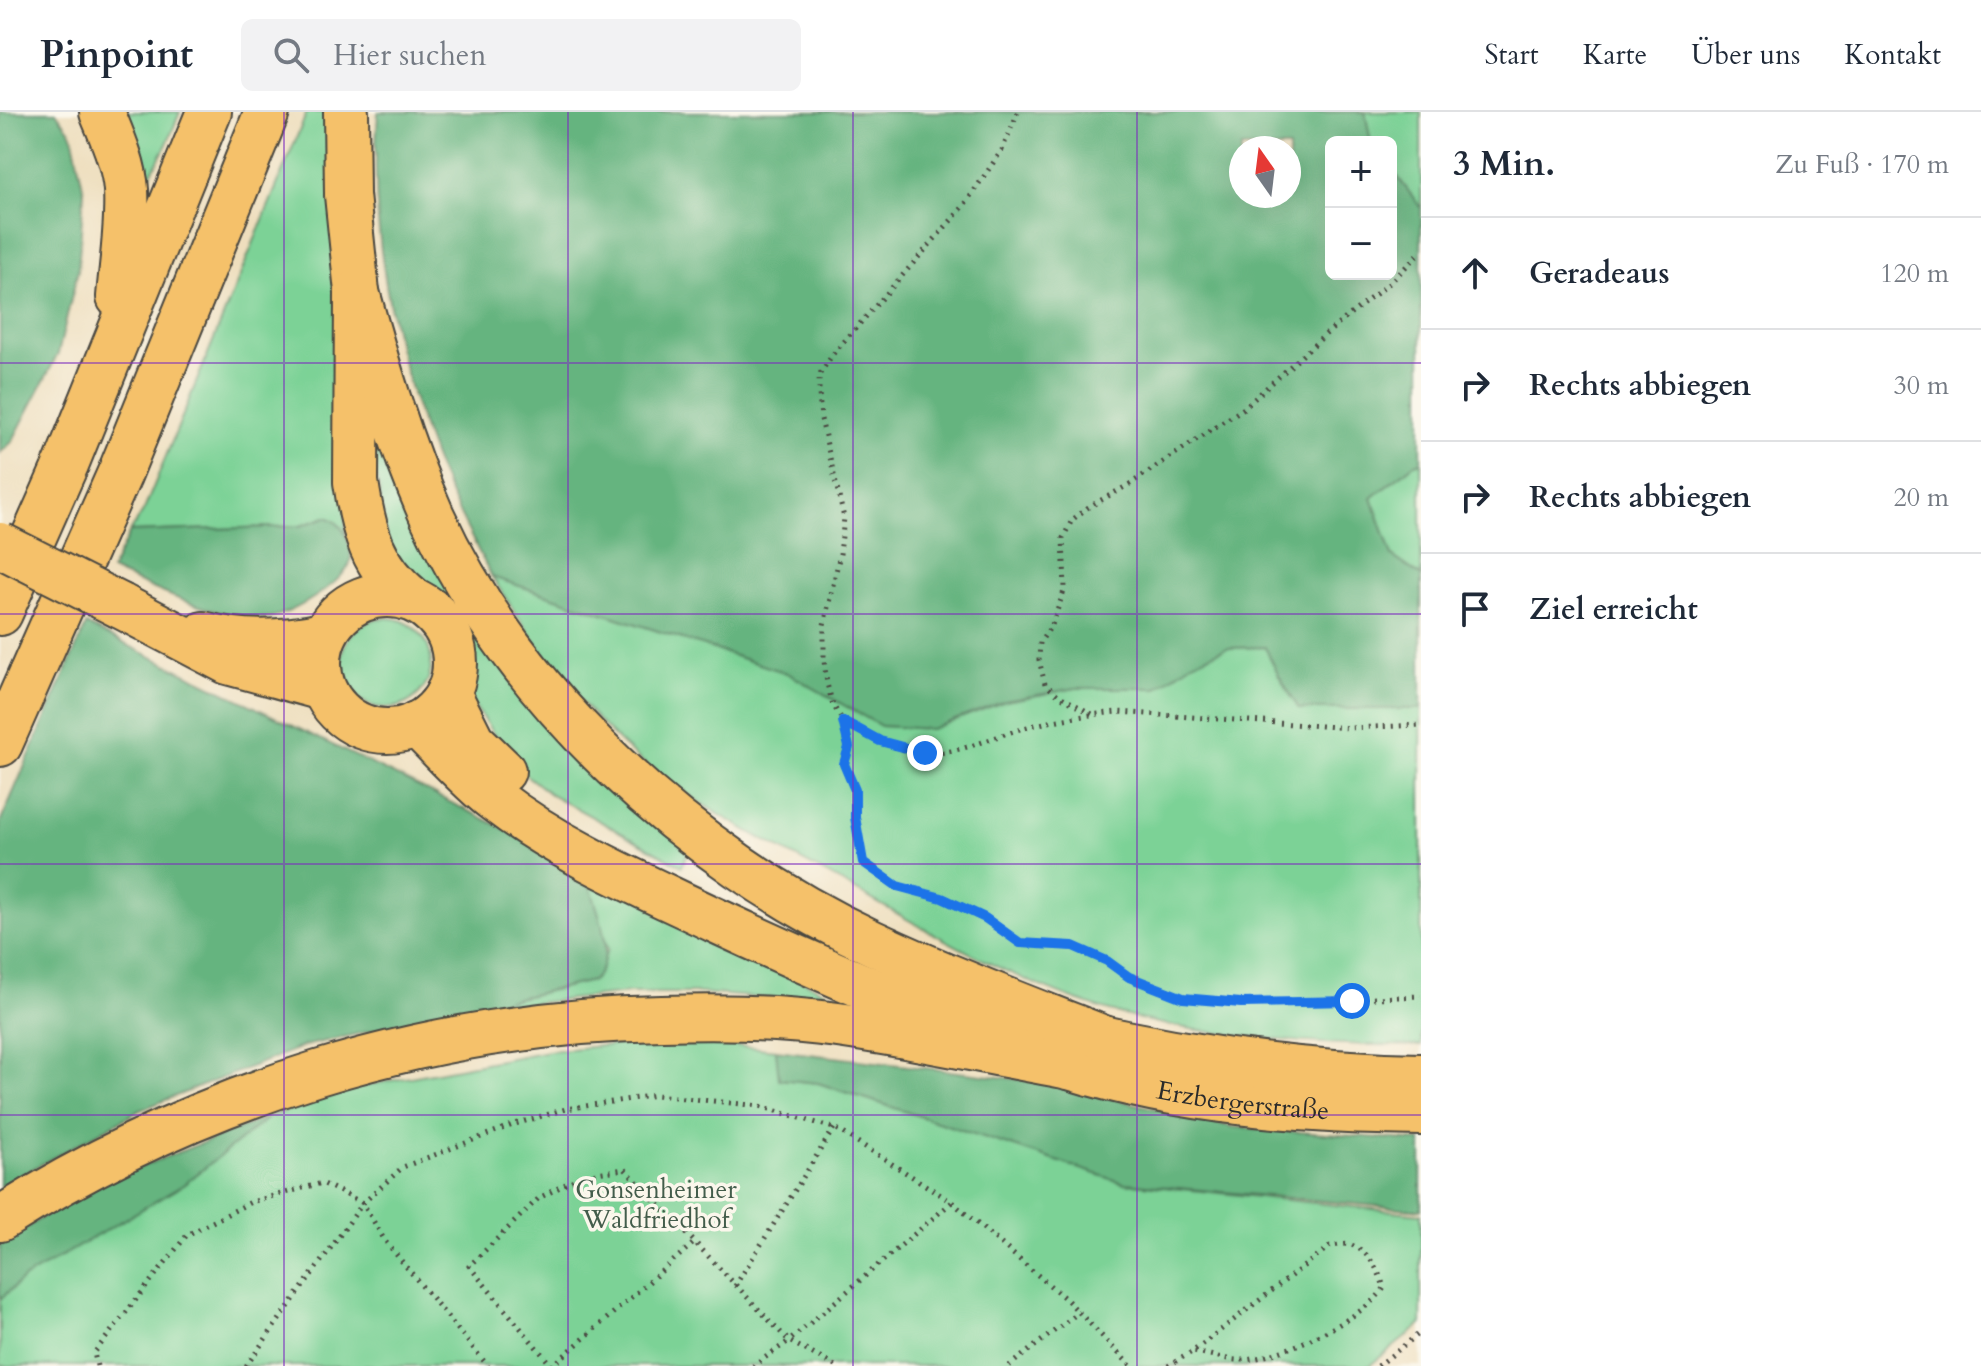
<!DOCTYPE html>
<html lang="de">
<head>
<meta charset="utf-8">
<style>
  :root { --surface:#fff; --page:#f2f2f3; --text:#1f2937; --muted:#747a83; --line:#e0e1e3 }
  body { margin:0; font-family:Cardo,serif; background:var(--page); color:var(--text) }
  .controls { position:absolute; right:24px; top:24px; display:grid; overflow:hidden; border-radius:12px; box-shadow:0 8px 32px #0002 }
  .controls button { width:72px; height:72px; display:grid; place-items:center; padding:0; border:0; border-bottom:2px solid var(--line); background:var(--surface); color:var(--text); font:40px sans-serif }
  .compass { position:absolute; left:1229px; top:24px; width:72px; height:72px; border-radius:50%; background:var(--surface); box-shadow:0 8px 32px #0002; rotate:346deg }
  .stop { position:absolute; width:24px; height:24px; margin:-18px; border:6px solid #1a73e8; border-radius:50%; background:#fff }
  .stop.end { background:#1a73e8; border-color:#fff; box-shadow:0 2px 8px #0008 }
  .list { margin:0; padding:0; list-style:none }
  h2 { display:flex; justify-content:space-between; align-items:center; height:104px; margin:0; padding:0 32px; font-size:34px }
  h2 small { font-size:26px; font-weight:400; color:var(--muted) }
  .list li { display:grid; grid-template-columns:52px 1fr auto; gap:24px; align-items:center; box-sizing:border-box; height:112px; padding:0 32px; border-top:2px solid var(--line) }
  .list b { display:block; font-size:30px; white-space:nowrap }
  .list em { font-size:26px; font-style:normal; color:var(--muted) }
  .icon { flex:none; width:44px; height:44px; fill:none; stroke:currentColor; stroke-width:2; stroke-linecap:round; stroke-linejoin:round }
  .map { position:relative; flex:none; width:1421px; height:1254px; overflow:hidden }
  header { display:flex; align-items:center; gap:48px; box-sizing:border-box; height:112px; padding:0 40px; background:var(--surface); border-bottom:2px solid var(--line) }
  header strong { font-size:38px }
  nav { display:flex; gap:44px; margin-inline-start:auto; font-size:28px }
  .search { width:560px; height:72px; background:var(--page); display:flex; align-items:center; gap:20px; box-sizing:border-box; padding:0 28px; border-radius:12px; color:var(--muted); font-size:30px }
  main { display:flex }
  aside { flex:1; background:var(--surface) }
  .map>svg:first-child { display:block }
  .green { fill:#7cd296; stroke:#547e60; stroke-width:2 }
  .forest { fill:#65b47f; stroke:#487055; stroke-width:2; fill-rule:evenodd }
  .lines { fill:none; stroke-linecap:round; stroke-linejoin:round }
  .primary-casing { stroke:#484641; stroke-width:48 }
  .motorway-casing { stroke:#484641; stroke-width:48 }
  .path { stroke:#484641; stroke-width:5; stroke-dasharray:2 6; stroke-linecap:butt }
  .primary { stroke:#f5c16b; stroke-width:44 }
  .motorway { stroke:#f5c16b; stroke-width:44 }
  .motorway-bridge-casing { stroke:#484641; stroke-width:48; stroke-linecap:butt }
  .motorway-bridge { stroke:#f5c16b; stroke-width:44 }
  .route { stroke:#1a73e8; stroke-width:10 }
  .grid { fill:none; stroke:#7b2cbf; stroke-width:2; stroke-opacity:0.55 }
  .labels { text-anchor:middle; stroke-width:7; stroke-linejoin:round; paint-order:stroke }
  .street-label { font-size:26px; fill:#2b2b2b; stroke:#fbf7ec }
  .park-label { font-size:26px; fill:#435d4b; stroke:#fbf7ec }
</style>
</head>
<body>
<header>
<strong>Pinpoint</strong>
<div class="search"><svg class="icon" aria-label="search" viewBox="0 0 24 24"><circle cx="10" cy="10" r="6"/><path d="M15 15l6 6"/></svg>Hier suchen</div>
<nav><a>Start</a><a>Karte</a><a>Über uns</a><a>Kontakt</a></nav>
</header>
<main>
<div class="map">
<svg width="1421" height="1254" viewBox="0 0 1421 1254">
  <rect width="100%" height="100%" fill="#fbf7ec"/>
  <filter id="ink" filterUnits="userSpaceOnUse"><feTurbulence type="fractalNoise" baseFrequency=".0125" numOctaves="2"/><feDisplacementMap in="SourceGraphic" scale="16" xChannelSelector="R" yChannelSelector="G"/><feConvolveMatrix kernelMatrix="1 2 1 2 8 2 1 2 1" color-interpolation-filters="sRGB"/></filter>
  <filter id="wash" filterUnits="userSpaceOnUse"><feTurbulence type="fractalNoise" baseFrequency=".006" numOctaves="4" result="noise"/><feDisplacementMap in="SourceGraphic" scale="32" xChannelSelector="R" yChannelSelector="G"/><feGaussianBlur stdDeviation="1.8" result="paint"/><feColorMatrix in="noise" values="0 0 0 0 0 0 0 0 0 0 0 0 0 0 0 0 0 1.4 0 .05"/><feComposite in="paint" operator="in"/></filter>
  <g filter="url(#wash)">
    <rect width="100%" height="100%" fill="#eedebd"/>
    <g class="green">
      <polygon points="124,0 180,0 167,32 146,71"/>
      <polygon points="307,0 328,0 346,423 326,405 301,414 130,420 144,398"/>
      <polygon points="1365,0 1421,0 1421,96 1391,56 1391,30 1370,29"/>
      <polygon points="380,326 688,740 682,754 550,682 516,655 469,586 471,546 470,530 463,511 452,495 440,484 426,478 389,441 371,328"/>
      <polygon points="1421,350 1421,464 1392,444 1372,386 1414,352"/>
      <path d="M 492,465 L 787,561 L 881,614 L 931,617 L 1005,589 L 1076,576 L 1157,576 L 1192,551 L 1226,536 L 1266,535 L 1278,562 L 1299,597 L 1421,597 L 1421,934 C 1329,933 1235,928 1144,908 C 1032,883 931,820 832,765 C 768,730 685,688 631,640 C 575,591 533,528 492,465 Z"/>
      <circle cx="386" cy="551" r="45"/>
      <polygon points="585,760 851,893 702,881 629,881 466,898 592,869 608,838"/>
      <polygon points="675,927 776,938 780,967 818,971 1124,1071 1421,1102 1421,1213 1369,1254 0,1254 0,1187 23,1167 183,1073 269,1005 358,975 548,939"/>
    </g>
    <g class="forest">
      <polygon points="0,0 56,0 72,22 84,80 78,158 58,242 12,330 0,341"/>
      <path d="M 378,0 L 1365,0 L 1371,30 L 1331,30 L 1331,162 L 1391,162 L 1391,56 L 1421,96 L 1421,350 L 1414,352 L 1372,386 L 1392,444 L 1421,464 L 1421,597 L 1299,597 L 1278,562 L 1265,535 L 1226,536 L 1192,551 L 1157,576 L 1076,576 L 1005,589 L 931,617 L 881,614 L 787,561 L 492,465 C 472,426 450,386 434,345 C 392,235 368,118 378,0 ZM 1241,36 L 1289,36 L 1289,84 L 1241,84 Z"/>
      <path d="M 326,405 C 336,408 343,416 347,426 C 350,434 353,447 348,455 C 335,475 294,501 271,505 C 226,512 152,476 111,458 L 130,420 L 300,414 Z"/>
      <path d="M 86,513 L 501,715 L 585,760 C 594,790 621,845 592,869 L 304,934 L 140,998 L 0,1075 L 0,711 Z"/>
      <polygon points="776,938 1048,971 1232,1015 1421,1029 1421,1098 1124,1071 818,971 779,967"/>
      <polygon points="269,1005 183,1073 23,1167 0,1187 0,1133 89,1075"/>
    </g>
  </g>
  <g filter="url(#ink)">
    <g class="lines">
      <g class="primary-casing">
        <g id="primary">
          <circle cx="387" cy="551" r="68"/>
          <polyline points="448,581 472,629 503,659"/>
          <path id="s1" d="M 416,612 C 442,637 467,666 495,688 C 561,739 642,773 717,809 C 792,844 867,877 944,908 C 985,924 1026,942 1069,955 C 1182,990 1303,1000 1421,1001"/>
          <path d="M 1067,918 C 1184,946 1301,962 1421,964"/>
        </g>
      </g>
      <g class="motorway-casing">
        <g id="motorway">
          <path d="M 102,0 C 112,25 124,51 126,78 C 128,114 122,150 119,185"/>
          <path d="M 346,0 L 347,83 L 357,180 L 356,370 C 363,418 372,455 412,487"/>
          <path d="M 357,180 C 378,256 400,332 432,404 C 515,586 691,747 871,830 C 948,866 1027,896 1106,927"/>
          <polyline points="121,494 228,550 323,576"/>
          <polyline points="0,501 67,350 209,0"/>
          <path d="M 203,522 C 242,533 284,531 324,523"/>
          <polyline points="0,632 120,361 267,0"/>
          <path d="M 0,1107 C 200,982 426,910 662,906 C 720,904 780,905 838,913 C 915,924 993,941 1070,955"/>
        </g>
      </g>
      <g class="path">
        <polyline points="1018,0 1002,38 963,95 833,242 819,263 819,281 821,307 844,406 840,442 824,513 824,549 827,572 833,593 843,609 849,635 844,652 855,678 855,705 863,750 897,774 942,786 985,806 1020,831 1073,834 1107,849 1129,865 1183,886 1265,891 1421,884"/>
        <polyline points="1092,602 1058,583 1045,572 1039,548 1040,530 1052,513 1065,476 1063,426 1072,408 1087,396 1130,372 1244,296 1326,222 1392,169 1421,139"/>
        <path d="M 844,610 C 869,623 895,639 924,641 C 957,643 990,626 1020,617 C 1052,608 1086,603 1118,600 L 1350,616 L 1421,613"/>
        <polyline points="735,1174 834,1016"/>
        <polyline points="97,1254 94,1241 187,1123 251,1090 322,1071 363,1091 385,1129 488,1254"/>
        <polyline points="246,1254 363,1091 403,1055 515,1012 566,997 656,983 760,994 837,1017 952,1090 1067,1188 1131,1254"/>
        <polyline points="552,1254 469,1154 539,1086 583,1063 625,1057 789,1229 753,1254"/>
        <polyline points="552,1254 695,1130"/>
        <polyline points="835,1254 789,1229 952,1090"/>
        <polyline points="1009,1254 1079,1200"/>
        <path d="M 1168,1254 L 1192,1240 L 1330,1134 C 1336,1134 1345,1131 1351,1133 C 1368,1138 1380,1160 1384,1176 C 1365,1206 1272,1251 1236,1248 C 1221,1247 1207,1241 1192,1240"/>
        <polyline points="1378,1254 1421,1220"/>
      </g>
      <use href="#primary" class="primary"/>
      <use href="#motorway" class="motorway"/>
      <g class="motorway-bridge-casing">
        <polyline id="motorway-bridge" points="0,433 121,494"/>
      </g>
      <use href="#motorway-bridge" class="motorway-bridge"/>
    </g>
  </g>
  <g class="lines" filter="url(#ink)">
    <polyline class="route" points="925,641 880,629 843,609 849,635 844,652 855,678 855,705 863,750 897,774 942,786 985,806 1020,831 1073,834 1107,849 1129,865 1183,886 1241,891 1352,889"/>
  </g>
  <path class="grid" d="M 284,0 L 284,1254M 568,0 L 568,1254M 853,0 L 853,1254M 1137,0 L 1137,1254M 0,251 L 1421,251M 0,502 L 1421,502M 0,752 L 1421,752M 0,1003 L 1421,1003"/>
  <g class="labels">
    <g class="street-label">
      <text dy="9" stroke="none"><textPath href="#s1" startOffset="922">Erzbergerstraße</textPath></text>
    </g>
    <g class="park-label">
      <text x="656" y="1086">Gonsenheimer<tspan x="656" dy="30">Waldfriedhof</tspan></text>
    </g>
  </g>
</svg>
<div class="controls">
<button>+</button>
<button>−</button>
</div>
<svg class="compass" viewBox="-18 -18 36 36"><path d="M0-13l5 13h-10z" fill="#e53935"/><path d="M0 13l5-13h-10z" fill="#747a83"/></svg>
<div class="stop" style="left:1352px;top:889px"></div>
<div class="stop end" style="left:925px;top:641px"></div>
</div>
<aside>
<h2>3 Min.<small>Zu Fuß · 170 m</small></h2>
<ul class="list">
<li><svg class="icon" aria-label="ahead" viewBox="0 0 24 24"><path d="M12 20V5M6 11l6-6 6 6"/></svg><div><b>Geradeaus</b></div><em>120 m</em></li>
<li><svg class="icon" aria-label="right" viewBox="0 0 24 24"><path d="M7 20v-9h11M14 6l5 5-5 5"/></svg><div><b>Rechts abbiegen</b></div><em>30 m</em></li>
<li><svg class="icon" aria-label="right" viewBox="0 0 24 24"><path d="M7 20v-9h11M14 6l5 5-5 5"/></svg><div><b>Rechts abbiegen</b></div><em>20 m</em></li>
<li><svg class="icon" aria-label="arrive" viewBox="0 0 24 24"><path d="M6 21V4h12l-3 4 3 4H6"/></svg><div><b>Ziel erreicht</b></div></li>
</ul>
</aside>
</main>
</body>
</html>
